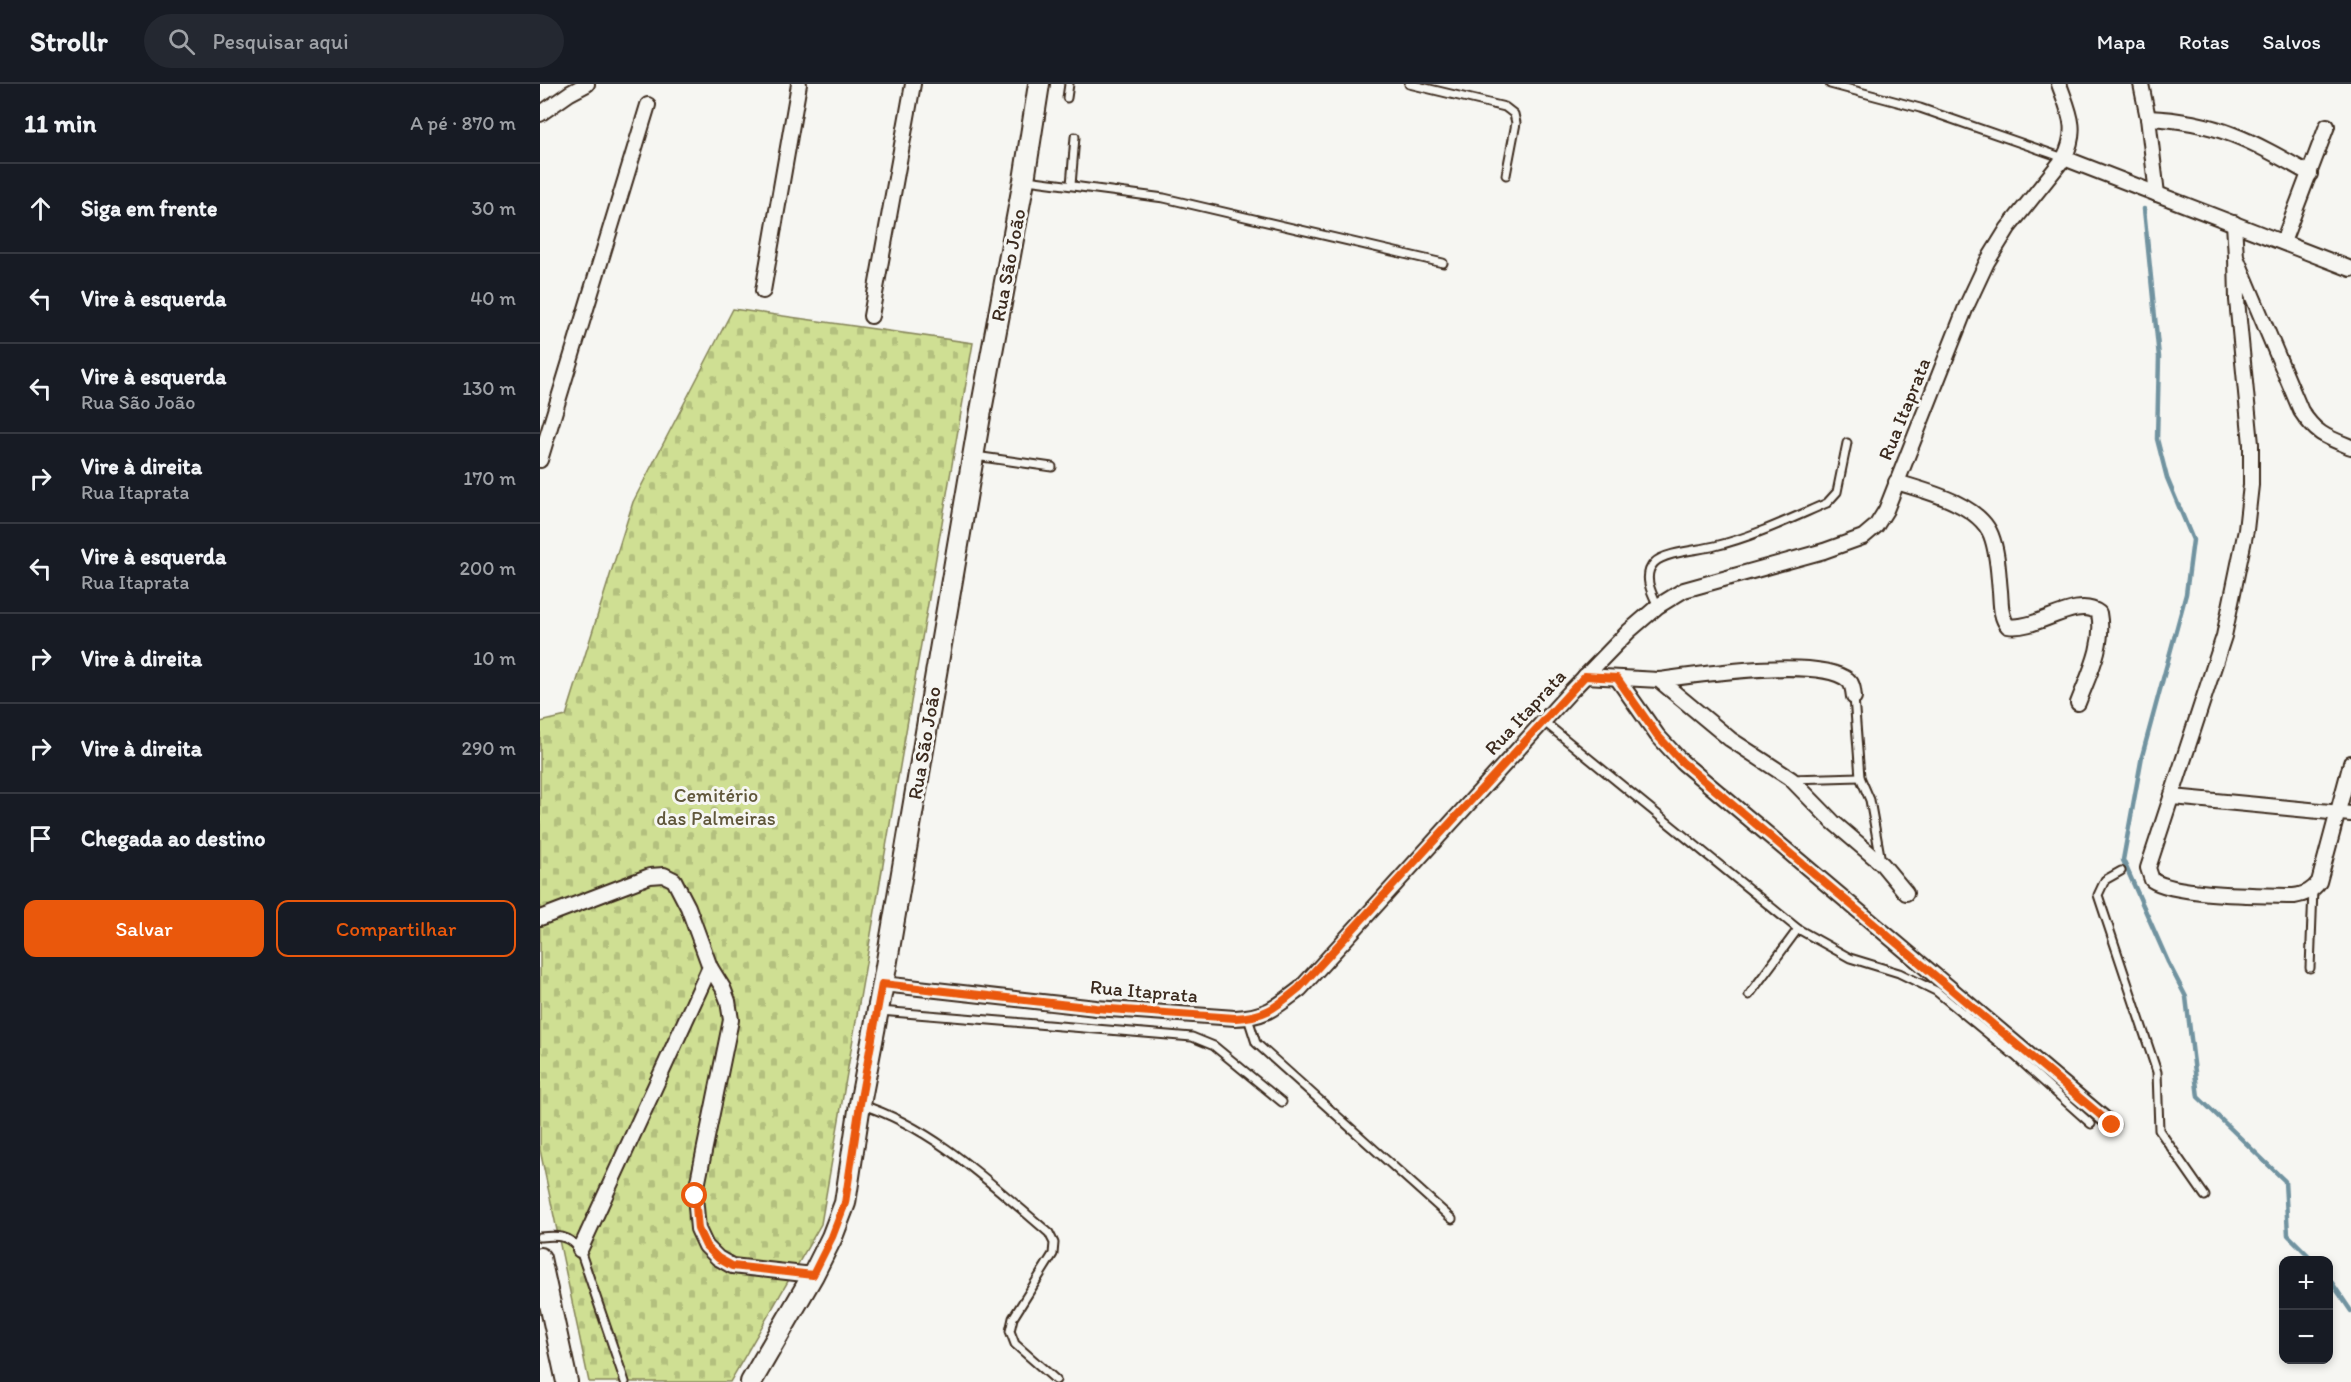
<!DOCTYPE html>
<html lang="pt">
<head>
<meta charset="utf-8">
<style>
  :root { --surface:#171b24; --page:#242831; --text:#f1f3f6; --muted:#9ea1a6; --line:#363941; --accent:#ea580c }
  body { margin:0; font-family:Itim,sans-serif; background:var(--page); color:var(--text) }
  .controls { position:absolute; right:18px; bottom:18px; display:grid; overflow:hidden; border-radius:12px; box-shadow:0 3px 9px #0003 }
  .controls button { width:54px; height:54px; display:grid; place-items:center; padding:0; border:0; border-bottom:2px solid var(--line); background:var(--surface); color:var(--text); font:30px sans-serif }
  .stop { position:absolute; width:18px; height:18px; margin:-14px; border:4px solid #ea580c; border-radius:50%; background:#fff }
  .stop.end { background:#ea580c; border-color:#fff; box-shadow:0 2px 6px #0008 }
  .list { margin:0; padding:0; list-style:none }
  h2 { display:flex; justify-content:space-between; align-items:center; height:78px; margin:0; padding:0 24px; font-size:26px }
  h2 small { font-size:20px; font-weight:400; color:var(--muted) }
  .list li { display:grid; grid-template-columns:39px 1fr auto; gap:18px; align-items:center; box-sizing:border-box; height:90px; padding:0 24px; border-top:2px solid var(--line) }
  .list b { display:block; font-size:22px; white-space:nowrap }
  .list p { margin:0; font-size:20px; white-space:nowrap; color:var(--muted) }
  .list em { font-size:20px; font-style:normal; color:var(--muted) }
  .actions { display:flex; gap:12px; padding:18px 24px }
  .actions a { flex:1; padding:14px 0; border:2px solid var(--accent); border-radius:12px; text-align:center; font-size:21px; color:var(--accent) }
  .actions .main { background:var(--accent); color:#fff }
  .icon { flex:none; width:33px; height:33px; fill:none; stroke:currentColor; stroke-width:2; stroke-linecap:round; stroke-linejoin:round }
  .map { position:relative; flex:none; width:1811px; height:1298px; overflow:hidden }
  header { display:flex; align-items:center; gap:36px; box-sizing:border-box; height:84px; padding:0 30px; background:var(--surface); border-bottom:2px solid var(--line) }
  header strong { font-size:28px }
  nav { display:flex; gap:33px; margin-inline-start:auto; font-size:21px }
  .search { width:420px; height:54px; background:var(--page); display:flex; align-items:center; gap:15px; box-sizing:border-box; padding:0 21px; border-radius:33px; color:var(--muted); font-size:22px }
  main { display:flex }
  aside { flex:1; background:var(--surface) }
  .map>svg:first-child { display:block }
  .cemetery { fill:url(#cemetery-stones); stroke:#858458; stroke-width:1.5 }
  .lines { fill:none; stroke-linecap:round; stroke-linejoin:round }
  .stream { stroke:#7193a0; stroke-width:4.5 }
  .lane-casing { stroke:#3b2a1e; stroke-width:11 }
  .street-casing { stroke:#3b2a1e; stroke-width:18 }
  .secondary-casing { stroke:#3b2a1e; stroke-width:24 }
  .lane { stroke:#f6f6f2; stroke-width:7 }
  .street { stroke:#f6f6f2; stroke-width:14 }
  .secondary { stroke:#f6f6f2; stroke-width:20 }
  .route { stroke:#ea580c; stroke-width:8 }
  .labels { text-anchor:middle; stroke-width:6; stroke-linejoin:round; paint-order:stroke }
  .street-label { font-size:20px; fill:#3b2a1e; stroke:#f6f6f2 }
  .park-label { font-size:20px; fill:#60573b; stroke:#f6f6f2 }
</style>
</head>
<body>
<header>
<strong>Strollr</strong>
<div class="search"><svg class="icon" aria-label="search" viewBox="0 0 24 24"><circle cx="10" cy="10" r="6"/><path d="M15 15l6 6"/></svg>Pesquisar aqui</div>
<nav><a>Mapa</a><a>Rotas</a><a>Salvos</a></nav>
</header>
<main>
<aside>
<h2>11 min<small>A pé · 870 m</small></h2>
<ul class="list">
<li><svg class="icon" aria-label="ahead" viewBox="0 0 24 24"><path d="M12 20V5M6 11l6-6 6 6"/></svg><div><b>Siga em frente</b></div><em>30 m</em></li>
<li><svg class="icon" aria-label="left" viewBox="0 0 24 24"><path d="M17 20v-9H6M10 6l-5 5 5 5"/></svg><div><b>Vire à esquerda</b></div><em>40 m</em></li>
<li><svg class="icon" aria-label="left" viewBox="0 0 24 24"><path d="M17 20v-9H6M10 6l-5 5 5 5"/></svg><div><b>Vire à esquerda</b><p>Rua São João</p></div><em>130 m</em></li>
<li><svg class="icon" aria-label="right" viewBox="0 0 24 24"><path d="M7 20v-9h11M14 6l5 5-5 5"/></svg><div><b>Vire à direita</b><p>Rua Itaprata</p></div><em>170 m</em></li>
<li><svg class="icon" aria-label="left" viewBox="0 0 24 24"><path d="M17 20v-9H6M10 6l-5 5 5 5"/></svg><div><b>Vire à esquerda</b><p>Rua Itaprata</p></div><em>200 m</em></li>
<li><svg class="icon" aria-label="right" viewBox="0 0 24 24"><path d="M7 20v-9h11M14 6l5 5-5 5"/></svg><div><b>Vire à direita</b></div><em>10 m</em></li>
<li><svg class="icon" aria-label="right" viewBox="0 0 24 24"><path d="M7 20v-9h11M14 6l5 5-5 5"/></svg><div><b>Vire à direita</b></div><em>290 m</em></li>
<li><svg class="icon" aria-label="arrive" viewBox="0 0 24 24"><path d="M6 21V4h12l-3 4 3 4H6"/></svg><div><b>Chegada ao destino</b></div></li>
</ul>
<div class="actions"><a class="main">Salvar</a><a>Compartilhar</a></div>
</aside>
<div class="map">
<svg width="1811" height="1298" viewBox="0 0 1811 1298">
  <defs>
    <pattern id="cemetery-stones" width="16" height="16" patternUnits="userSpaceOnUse" patternTransform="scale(1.5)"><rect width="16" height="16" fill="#cfdf93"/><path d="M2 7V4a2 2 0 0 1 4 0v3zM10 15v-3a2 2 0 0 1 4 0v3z" fill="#b3c07e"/></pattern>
  </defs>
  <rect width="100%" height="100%" fill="#f6f6f2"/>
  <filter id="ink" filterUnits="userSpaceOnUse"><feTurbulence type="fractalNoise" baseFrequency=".0167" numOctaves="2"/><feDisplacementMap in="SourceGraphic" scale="12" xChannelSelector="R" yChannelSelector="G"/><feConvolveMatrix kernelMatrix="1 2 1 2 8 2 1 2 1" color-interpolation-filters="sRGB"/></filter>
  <g filter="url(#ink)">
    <polygon class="cemetery" points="193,225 433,259 281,1140 190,1298 49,1298 0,1066 0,638 26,632 93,418"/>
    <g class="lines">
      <g class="stream">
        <polyline points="1604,125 1619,273 1617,355 1627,394 1653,456 1646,510 1602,672 1583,776 1628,878 1646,913 1658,1013 1745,1097 1748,1151 1773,1176"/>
        <polyline points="1788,1193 1811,1227"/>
      </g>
      <g class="lane-casing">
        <g id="lane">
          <polyline points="869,0 965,23 974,30 976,39 966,91"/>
          <polyline points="1290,0 1380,24 1524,74"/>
          <polyline points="527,14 529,0"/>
          <polyline points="487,96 624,114 903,179"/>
          <polyline points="531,101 535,53"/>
          <polyline points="435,372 512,383"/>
          <path d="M 1118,522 C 1112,510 1102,492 1114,479 C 1124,468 1160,466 1175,462 C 1213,453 1252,434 1287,419 L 1297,408 L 1307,359"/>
          <polyline points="1314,613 1320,693 1330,716 1341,777"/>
          <polyline points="1003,637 1258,845 1310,874 1359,889 1396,907 1475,972 1551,1040"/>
          <polyline points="1251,695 1320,693"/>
          <polyline points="1581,787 1565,796 1558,811 1617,988 1619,1046 1665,1112"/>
          <polyline points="1770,884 1773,805"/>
          <polyline points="1209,911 1258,845"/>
          <polyline points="340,927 652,953 674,962 742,1018"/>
          <polyline points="708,934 716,959 912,1135"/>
          <path d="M 322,1021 C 395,1044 452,1101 509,1149 L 514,1159 L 513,1170 L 473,1234 L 470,1247 L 475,1260 L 516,1296"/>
          <path d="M 0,1153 C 17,1151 29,1151 40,1166 L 85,1298"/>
        </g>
      </g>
      <g class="street-casing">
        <g id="street">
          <polyline points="1601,0 1608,34 1617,110"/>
          <polyline points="0,30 30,9 47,0"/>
          <path d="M 1608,34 C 1677,37 1712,57 1770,90"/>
          <polyline points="1524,74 1811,185"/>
          <path d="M 1694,139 L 1696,173 L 1761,327 C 1776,350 1786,353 1811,363"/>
          <polyline points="1743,158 1787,42"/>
          <path d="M 1696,173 L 1697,216 L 1711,360 L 1711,401 L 1706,446 L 1684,552 L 1608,784 L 1612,796 C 1636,812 1722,811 1754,812 C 1766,810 1772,807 1779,798 L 1811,679"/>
          <polyline points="223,207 259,0"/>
          <polyline points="331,232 373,0"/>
          <polyline points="0,376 108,21"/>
          <path d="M 1356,398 C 1386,407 1439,420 1451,451 C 1458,469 1458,488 1460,507 C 1461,518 1460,533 1468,542 C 1497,547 1536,511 1559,529 C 1565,561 1549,590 1538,619"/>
          <polyline points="1045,592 1119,596 1190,655 1251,695 1293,738 1342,780 1366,809"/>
          <polyline points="1077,594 1117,651 1142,678 1572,1041"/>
          <path d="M 1119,596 C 1156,591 1279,572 1308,596 C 1313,600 1313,606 1314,613"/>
          <polyline points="1633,713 1811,730"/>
          <polyline points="0,834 110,792 124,791 134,796 148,823 170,883 183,904 188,917 191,936 155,1112 158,1145 166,1162 178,1174 192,1182 273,1191"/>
          <path d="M 343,900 L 556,924 L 695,934 C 726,933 736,923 760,905 L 1031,607 L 1089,547 L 1118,522 L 1144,506 L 1284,467 L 1323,453 L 1336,442 L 1346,426 L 1426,223 L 1447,178 L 1468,144 L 1524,74 C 1539,45 1529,28 1519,0"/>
          <polyline points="40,1166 170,883"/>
        </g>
      </g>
      <g class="secondary-casing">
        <g id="secondary">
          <polyline points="0,1174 27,1298"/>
          <polyline points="211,1298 273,1191 292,1153 305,1119 320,1020 343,900 440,332 484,96 499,0"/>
        </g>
      </g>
      <use href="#lane" class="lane"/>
      <use href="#street" class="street"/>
      <use href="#secondary" class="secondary"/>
    </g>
  </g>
  <g class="lines" filter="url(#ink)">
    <path class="route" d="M 155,1112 L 158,1145 L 166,1162 L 178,1174 L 192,1182 L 273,1191 L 292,1153 L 305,1119 L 320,1020 L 342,900 L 556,924 L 695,934 C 726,933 736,923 759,904 L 1045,592 L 1077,594 L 1117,651 L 1142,678 L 1572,1041"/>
  </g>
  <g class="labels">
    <g class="street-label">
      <text transform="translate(468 181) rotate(-79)" y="7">Rua São João</text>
      <text transform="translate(1364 325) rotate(-68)" y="7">Rua Itaprata</text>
      <text transform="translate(985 628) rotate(-47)" y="7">Rua Itaprata</text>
      <text transform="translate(384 659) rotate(-80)" y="7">Rua São João</text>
      <text transform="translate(604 907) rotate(5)" y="7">Rua Itaprata</text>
    </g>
    <g class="park-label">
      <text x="176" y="718">Cemitério<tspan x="176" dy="23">das Palmeiras</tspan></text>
    </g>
  </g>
</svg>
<div class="controls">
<button>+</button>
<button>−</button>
</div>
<div class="stop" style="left:155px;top:1112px"></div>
<div class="stop end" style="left:1572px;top:1041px"></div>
</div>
</main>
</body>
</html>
